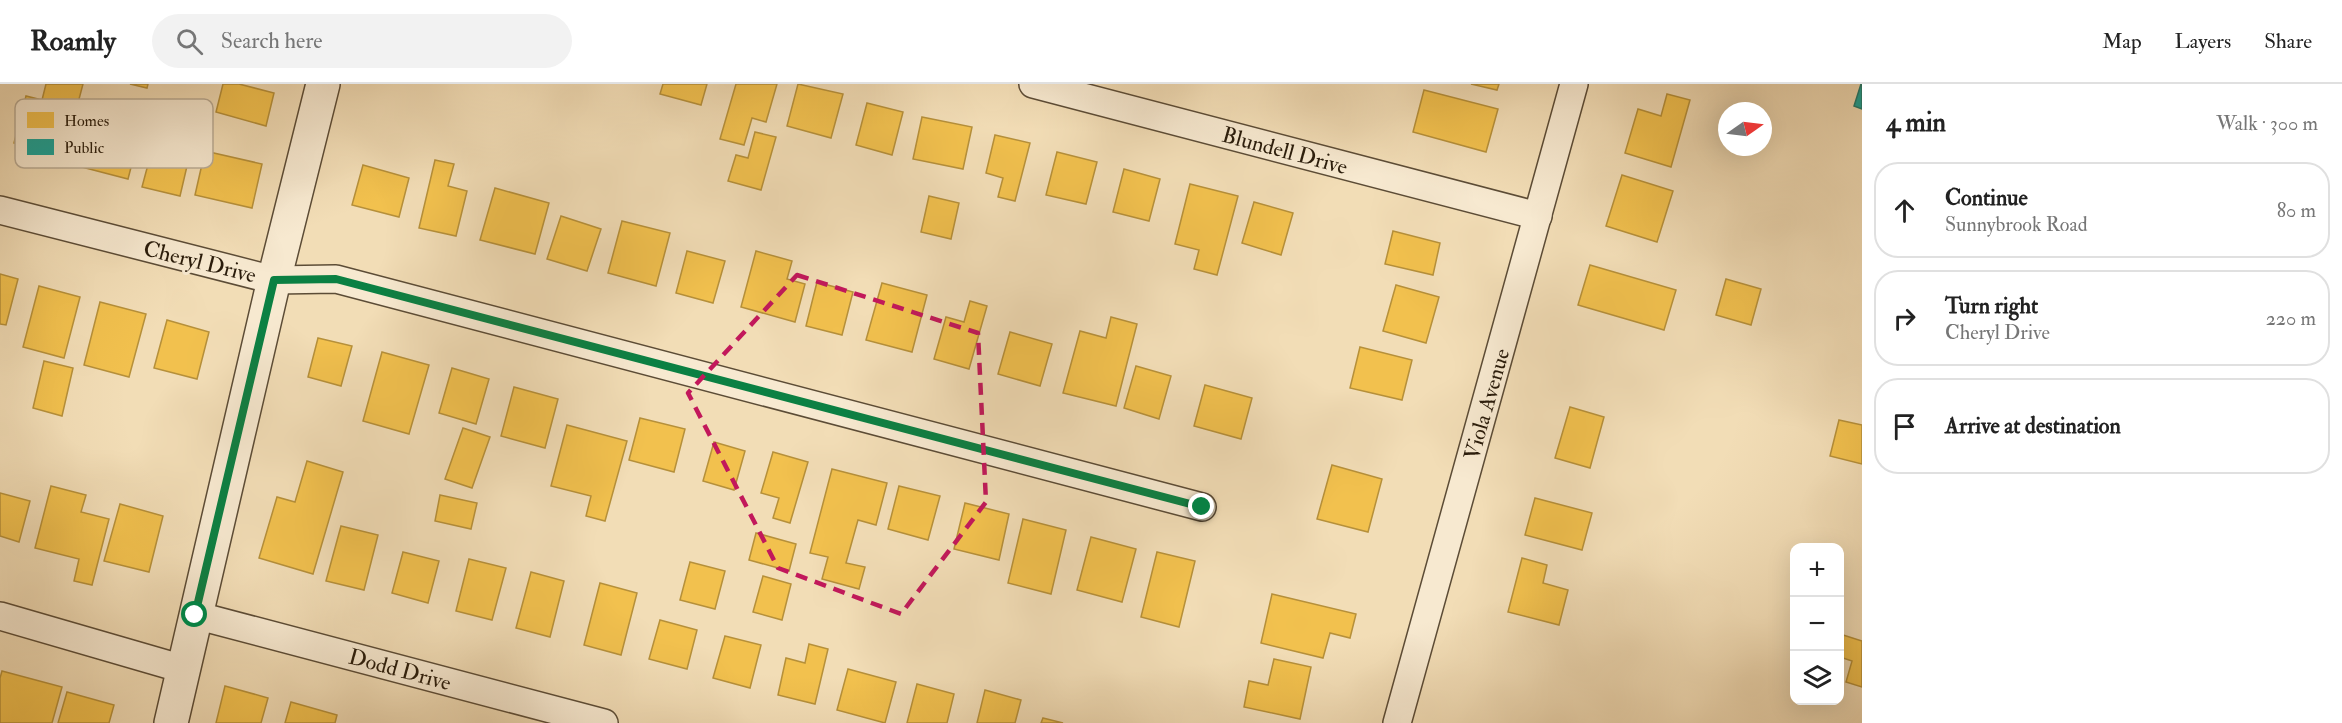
<!DOCTYPE html>
<html lang="en">
<head>
<meta charset="utf-8">
<style>
  :root { --surface:#fff; --page:#f2f2f2; --text:#222; --muted:#767676; --line:#e0e0e0 }
  body { margin:0; font-family:"IM FELL Double Pica",serif; background:var(--page); color:var(--text) }
  .controls { position:absolute; right:18px; bottom:18px; display:grid; overflow:hidden; border-radius:12px; box-shadow:0 6px 24px #0002 }
  .controls button { width:54px; height:54px; display:grid; place-items:center; padding:0; border:0; border-bottom:2px solid var(--line); background:var(--surface); color:var(--text); font:30px sans-serif }
  .compass { position:absolute; left:1718px; top:18px; width:54px; height:54px; border-radius:50%; background:var(--surface); box-shadow:0 6px 24px #0002; rotate:76deg }
  .stop { position:absolute; width:18px; height:18px; margin:-14px; border:4px solid #0b8043; border-radius:50%; background:#fff }
  .stop.end { background:#0b8043; border-color:#fff; box-shadow:0 2px 6px #0008 }
  .list { margin:0; padding:0; list-style:none }
  h2 { display:flex; justify-content:space-between; align-items:center; height:78px; margin:0; padding:0 24px; font-size:26px }
  h2 small { font-size:20px; font-weight:400; color:var(--muted) }
  .list li { display:grid; grid-template-columns:39px 1fr auto; gap:18px; align-items:center; box-sizing:border-box; height:96px; margin:0 12px 12px; padding:0 12px; border:2px solid var(--line); border-radius:24px }
  .list b { display:block; font-size:22px; white-space:nowrap }
  .list p { margin:0; font-size:20px; white-space:nowrap; color:var(--muted) }
  .list em { font-size:20px; font-style:normal; color:var(--muted) }
  .icon { flex:none; width:33px; height:33px; fill:none; stroke:currentColor; stroke-width:2; stroke-linecap:round; stroke-linejoin:round }
  .map { position:relative; flex:none; width:1862px; height:639px; overflow:hidden }
  header { display:flex; align-items:center; gap:36px; box-sizing:border-box; height:84px; padding:0 30px; background:var(--surface); border-bottom:2px solid var(--line) }
  header strong { font-size:28px }
  nav { display:flex; gap:33px; margin-inline-start:auto; font-size:21px }
  .search { width:420px; height:54px; background:var(--page); display:flex; align-items:center; gap:15px; box-sizing:border-box; padding:0 21px; border-radius:33px; color:var(--muted); font-size:22px }
  main { display:flex }
  aside { flex:1; background:var(--surface) }
  .map>svg:first-child { display:block }
  .homes { fill:#f2c14e; stroke:#b6903a; stroke-width:1.5 }
  .public { fill:#17a398; stroke:#1d7a6e; stroke-width:1.5 }
  .lines { fill:none; stroke-linecap:round; stroke-linejoin:round }
  .minor-casing { stroke:#5c4c36; stroke-width:30 }
  .tertiary-casing { stroke:#5c4c36; stroke-width:36 }
  .minor { stroke:#f7e9d0; stroke-width:27 }
  .tertiary { stroke:#f7e9d0; stroke-width:33 }
  .route { stroke:#0b8043; stroke-width:8 }
  .marked { fill:none; stroke:#c2185b; stroke-width:4.5; stroke-dasharray:12 8; stroke-linejoin:round }
  .labels { text-anchor:middle; stroke-width:6; stroke-linejoin:round; paint-order:stroke }
  .street-label { font-size:22px; fill:#2a1c0b; stroke:#f7e9d0 }
  .key { fill:#f7e9d0; stroke:#baac95; stroke-width:1.5 }
  .key-label { font-size:16px; fill:#2a1c0b }
</style>
</head>
<body>
<header>
<strong>Roamly</strong>
<div class="search"><svg class="icon" aria-label="search" viewBox="0 0 24 24"><circle cx="10" cy="10" r="6"/><path d="M15 15l6 6"/></svg>Search here</div>
<nav><a>Map</a><a>Layers</a><a>Share</a></nav>
</header>
<main>
<div class="map">
<svg width="1862" height="639" viewBox="0 0 1862 639">
  <rect width="100%" height="100%" fill="#f2ddb6"/>
  <filter id="stains"><feTurbulence type="fractalNoise" baseFrequency=".00333" numOctaves="4"/><feColorMatrix values="0 0 0 0 .2 0 0 0 0 .09 0 0 0 0 .02 0 0 0 .5 -.17"/></filter>
  <radialGradient id="worn" r=".72"><stop offset=".6" stop-color="#630" stop-opacity="0"/><stop offset="1" stop-color="#630" stop-opacity=".3"/></radialGradient>
  <g class="homes">
    <polygon points="46,0 83,0 64,72 14,59 26,12 42,16"/>
    <polygon points="130,0 148,0 147,4"/>
    <polygon points="223,0 239,0 274,9 266,42 216,28"/>
    <polygon points="663,0 707,0 701,21 660,10"/>
    <polygon points="736,0 777,0 766,38 752,34 744,61 720,55"/>
    <polygon points="798,0 843,10 831,54 787,42"/>
    <polygon points="1471,0 1499,0 1497,6"/>
    <polygon points="1424,6 1498,25 1486,68 1413,48"/>
    <polygon points="1667,10 1690,16 1671,83 1625,69 1638,25 1661,32"/>
    <polygon points="87,18 144,33 128,95 70,80"/>
    <polygon points="867,19 903,28 892,71 856,61"/>
    <polygon points="148,29 173,35 167,60 191,65 180,112 142,103 150,73 137,70"/>
    <polygon points="922,33 972,43 963,85 913,75"/>
    <polygon points="755,48 776,53 761,106 728,97 736,71 748,74"/>
    <polygon points="995,51 1030,59 1015,117 998,113 1003,94 986,89"/>
    <polygon points="205,67 262,80 252,124 195,111"/>
    <polygon points="1057,68 1097,78 1086,120 1046,111"/>
    <polygon points="435,76 454,80 448,102 467,107 456,152 419,144"/>
    <polygon points="363,81 409,94 399,133 352,121"/>
    <polygon points="1124,85 1160,95 1149,137 1113,128"/>
    <polygon points="1622,91 1673,107 1657,158 1606,142"/>
    <polygon points="1190,100 1238,112 1217,191 1194,185 1199,166 1175,160"/>
    <polygon points="495,104 549,119 535,170 480,156"/>
    <polygon points="929,112 959,119 951,155 921,148"/>
    <polygon points="1254,118 1293,129 1281,171 1242,159"/>
    <polygon points="561,132 601,145 587,187 547,175"/>
    <polygon points="622,137 670,149 656,202 608,189"/>
    <polygon points="1393,147 1440,159 1433,191 1385,180"/>
    <polygon points="687,167 725,177 713,219 676,209"/>
    <polygon points="756,167 792,177 787,195 805,200 795,238 741,223"/>
    <polygon points="1590,181 1676,206 1664,246 1578,221"/>
    <polygon points="0,190 18,195 6,241 0,240"/>
    <polygon points="1726,195 1761,205 1751,241 1716,231"/>
    <polygon points="817,198 853,208 842,251 806,242"/>
    <polygon points="882,199 927,211 912,268 866,256"/>
    <polygon points="1396,201 1439,213 1426,259 1383,247"/>
    <polygon points="39,202 80,213 64,274 23,263"/>
    <polygon points="970,217 987,222 969,285 934,275 946,233 964,238"/>
    <polygon points="100,218 146,230 129,293 84,281"/>
    <polygon points="1111,233 1137,240 1116,322 1063,309 1080,247 1106,254"/>
    <polygon points="167,236 209,248 197,295 154,284"/>
    <polygon points="1010,248 1052,260 1040,302 998,290"/>
    <polygon points="318,254 352,262 341,302 308,293"/>
    <polygon points="1360,263 1412,276 1402,316 1350,304"/>
    <polygon points="382,268 429,281 409,350 363,337"/>
    <polygon points="44,277 73,284 62,332 33,324"/>
    <polygon points="1136,282 1171,292 1159,335 1124,324"/>
    <polygon points="452,284 489,295 476,340 439,329"/>
    <polygon points="1205,301 1252,314 1241,355 1194,342"/>
    <polygon points="514,303 558,315 545,364 501,352"/>
    <polygon points="1570,323 1604,333 1590,384 1555,374"/>
    <polygon points="640,334 685,345 674,388 629,376"/>
    <polygon points="1839,336 1862,341 1862,380 1830,372"/>
    <polygon points="567,341 627,357 605,437 586,432 591,412 551,402"/>
    <polygon points="463,344 490,353 472,404 445,395"/>
    <polygon points="714,358 745,367 734,406 703,397"/>
    <polygon points="773,368 808,378 790,439 773,434 779,414 761,409"/>
    <polygon points="307,377 343,388 313,490 259,474 277,413 295,418"/>
    <polygon points="1332,381 1382,395 1368,448 1317,435"/>
    <polygon points="832,385 887,399 876,441 858,436 846,479 865,483 859,505 822,495 828,473 810,469"/>
    <polygon points="51,402 86,411 81,428 109,435 92,501 74,497 79,475 35,464"/>
    <polygon points="899,402 940,412 928,456 888,445"/>
    <polygon points="0,409 30,417 19,458 0,452"/>
    <polygon points="440,411 477,419 471,445 435,437"/>
    <polygon points="1535,414 1592,429 1582,466 1525,451"/>
    <polygon points="965,419 1009,430 999,476 954,465"/>
    <polygon points="120,420 163,432 149,488 104,477"/>
    <polygon points="1023,435 1066,446 1051,510 1008,499"/>
    <polygon points="341,442 378,451 364,506 326,497"/>
    <polygon points="756,449 796,460 789,487 749,476"/>
    <polygon points="1091,453 1136,465 1122,518 1077,506"/>
    <polygon points="403,468 439,477 428,519 392,509"/>
    <polygon points="1157,468 1195,477 1179,543 1141,533"/>
    <polygon points="1522,474 1547,481 1543,499 1568,506 1559,541 1508,528"/>
    <polygon points="469,475 506,484 492,536 456,527"/>
    <polygon points="690,478 725,487 715,525 680,516"/>
    <polygon points="531,488 564,497 550,553 516,544"/>
    <polygon points="763,492 791,500 782,536 753,528"/>
    <polygon points="600,499 637,509 621,571 584,561"/>
    <polygon points="1272,510 1356,530 1350,554 1330,549 1323,574 1261,559"/>
    <polygon points="660,536 697,546 687,585 649,575"/>
    <polygon points="1840,550 1862,557 1862,603 1846,598 1852,577 1840,573"/>
    <polygon points="725,552 761,561 750,604 713,594"/>
    <polygon points="809,560 828,565 815,620 778,611 786,574 805,579"/>
    <polygon points="1274,575 1311,583 1300,635 1244,623 1249,597 1268,601"/>
    <polygon points="848,585 896,598 885,639 837,626"/>
    <polygon points="2,587 62,603 52,639 0,639 0,594"/>
    <polygon points="917,600 954,610 947,639 907,639"/>
    <polygon points="225,602 268,614 261,639 216,639"/>
    <polygon points="985,606 1021,616 1015,639 977,639"/>
    <polygon points="67,608 114,621 109,639 58,639"/>
    <polygon points="291,618 337,631 335,639 285,639"/>
    <polygon points="1043,634 1063,639 1041,639"/>
  </g>
  <polygon class="public" points="1861,0 1862,0 1862,25 1854,22"/>
  <g class="lines">
    <g class="minor-casing">
      <g id="minor">
        <polyline points="1033,0 1538,132"/>
        <polyline points="0,126 274,196 336,195 1202,423"/>
        <polyline points="195,531 604,639"/>
        <polyline points="0,532 183,585"/>
        <polyline points="1397,639 1574,0"/>
      </g>
    </g>
    <g class="tertiary-casing">
      <polyline id="tertiary" points="171,639 274,196 323,0"/>
    </g>
    <use href="#minor" class="minor"/>
    <use href="#tertiary" class="tertiary"/>
  </g>
  <g class="lines">
    <polyline class="route" points="195,531 274,196 336,195 1202,423"/>
  </g>
  <path class="marked" d="M 797,191 L 978,249 L 986,418 L 901,530 L 778,484 L 688,309 Z"/>
  <g class="labels">
    <g class="street-label">
      <text transform="translate(1285 66) rotate(15)" y="8">Blundell Drive</text>
      <text transform="translate(200 177) rotate(14)" y="8">Cheryl Drive</text>
      <text transform="translate(1486 320) rotate(-74)" y="8">Viola Avenue</text>
      <text transform="translate(400 585) rotate(15)" y="8">Dodd Drive</text>
    </g>
  </g>
  <rect x="15" y="15" width="198" height="69" rx="9" class="key"/>
  <rect x="27" y="28" width="27" height="16" fill="#f2c14e"/>
  <rect x="27" y="55" width="27" height="16" fill="#17a398"/>
  <g class="key-label">
    <text x="64" y="42">Homes</text>
    <text x="64" y="69">Public</text>
  </g>
  <rect width="100%" height="100%" filter="url(#stains)"/>
  <rect width="100%" height="100%" fill="url(#worn)"/>
</svg>
<div class="controls">
<button>+</button>
<button>−</button>
<button><svg class="icon" aria-label="layers" viewBox="0 0 24 24"><path d="M12 4l9 5-9 5-9-5zM3 14l9 5 9-5"/></svg></button>
</div>
<svg class="compass" viewBox="-18 -18 36 36"><path d="M0-13l5 13h-10z" fill="#e53935"/><path d="M0 13l5-13h-10z" fill="#767676"/></svg>
<div class="stop" style="left:195px;top:531px"></div>
<div class="stop end" style="left:1202px;top:423px"></div>
</div>
<aside>
<h2>4 min<small>Walk · 300 m</small></h2>
<ul class="list">
<li><svg class="icon" aria-label="ahead" viewBox="0 0 24 24"><path d="M12 20V5M6 11l6-6 6 6"/></svg><div><b>Continue</b><p>Sunnybrook Road</p></div><em>80 m</em></li>
<li><svg class="icon" aria-label="right" viewBox="0 0 24 24"><path d="M7 20v-9h11M14 6l5 5-5 5"/></svg><div><b>Turn right</b><p>Cheryl Drive</p></div><em>220 m</em></li>
<li><svg class="icon" aria-label="arrive" viewBox="0 0 24 24"><path d="M6 21V4h12l-3 4 3 4H6"/></svg><div><b>Arrive at destination</b></div></li>
</ul>
</aside>
</main>
</body>
</html>
